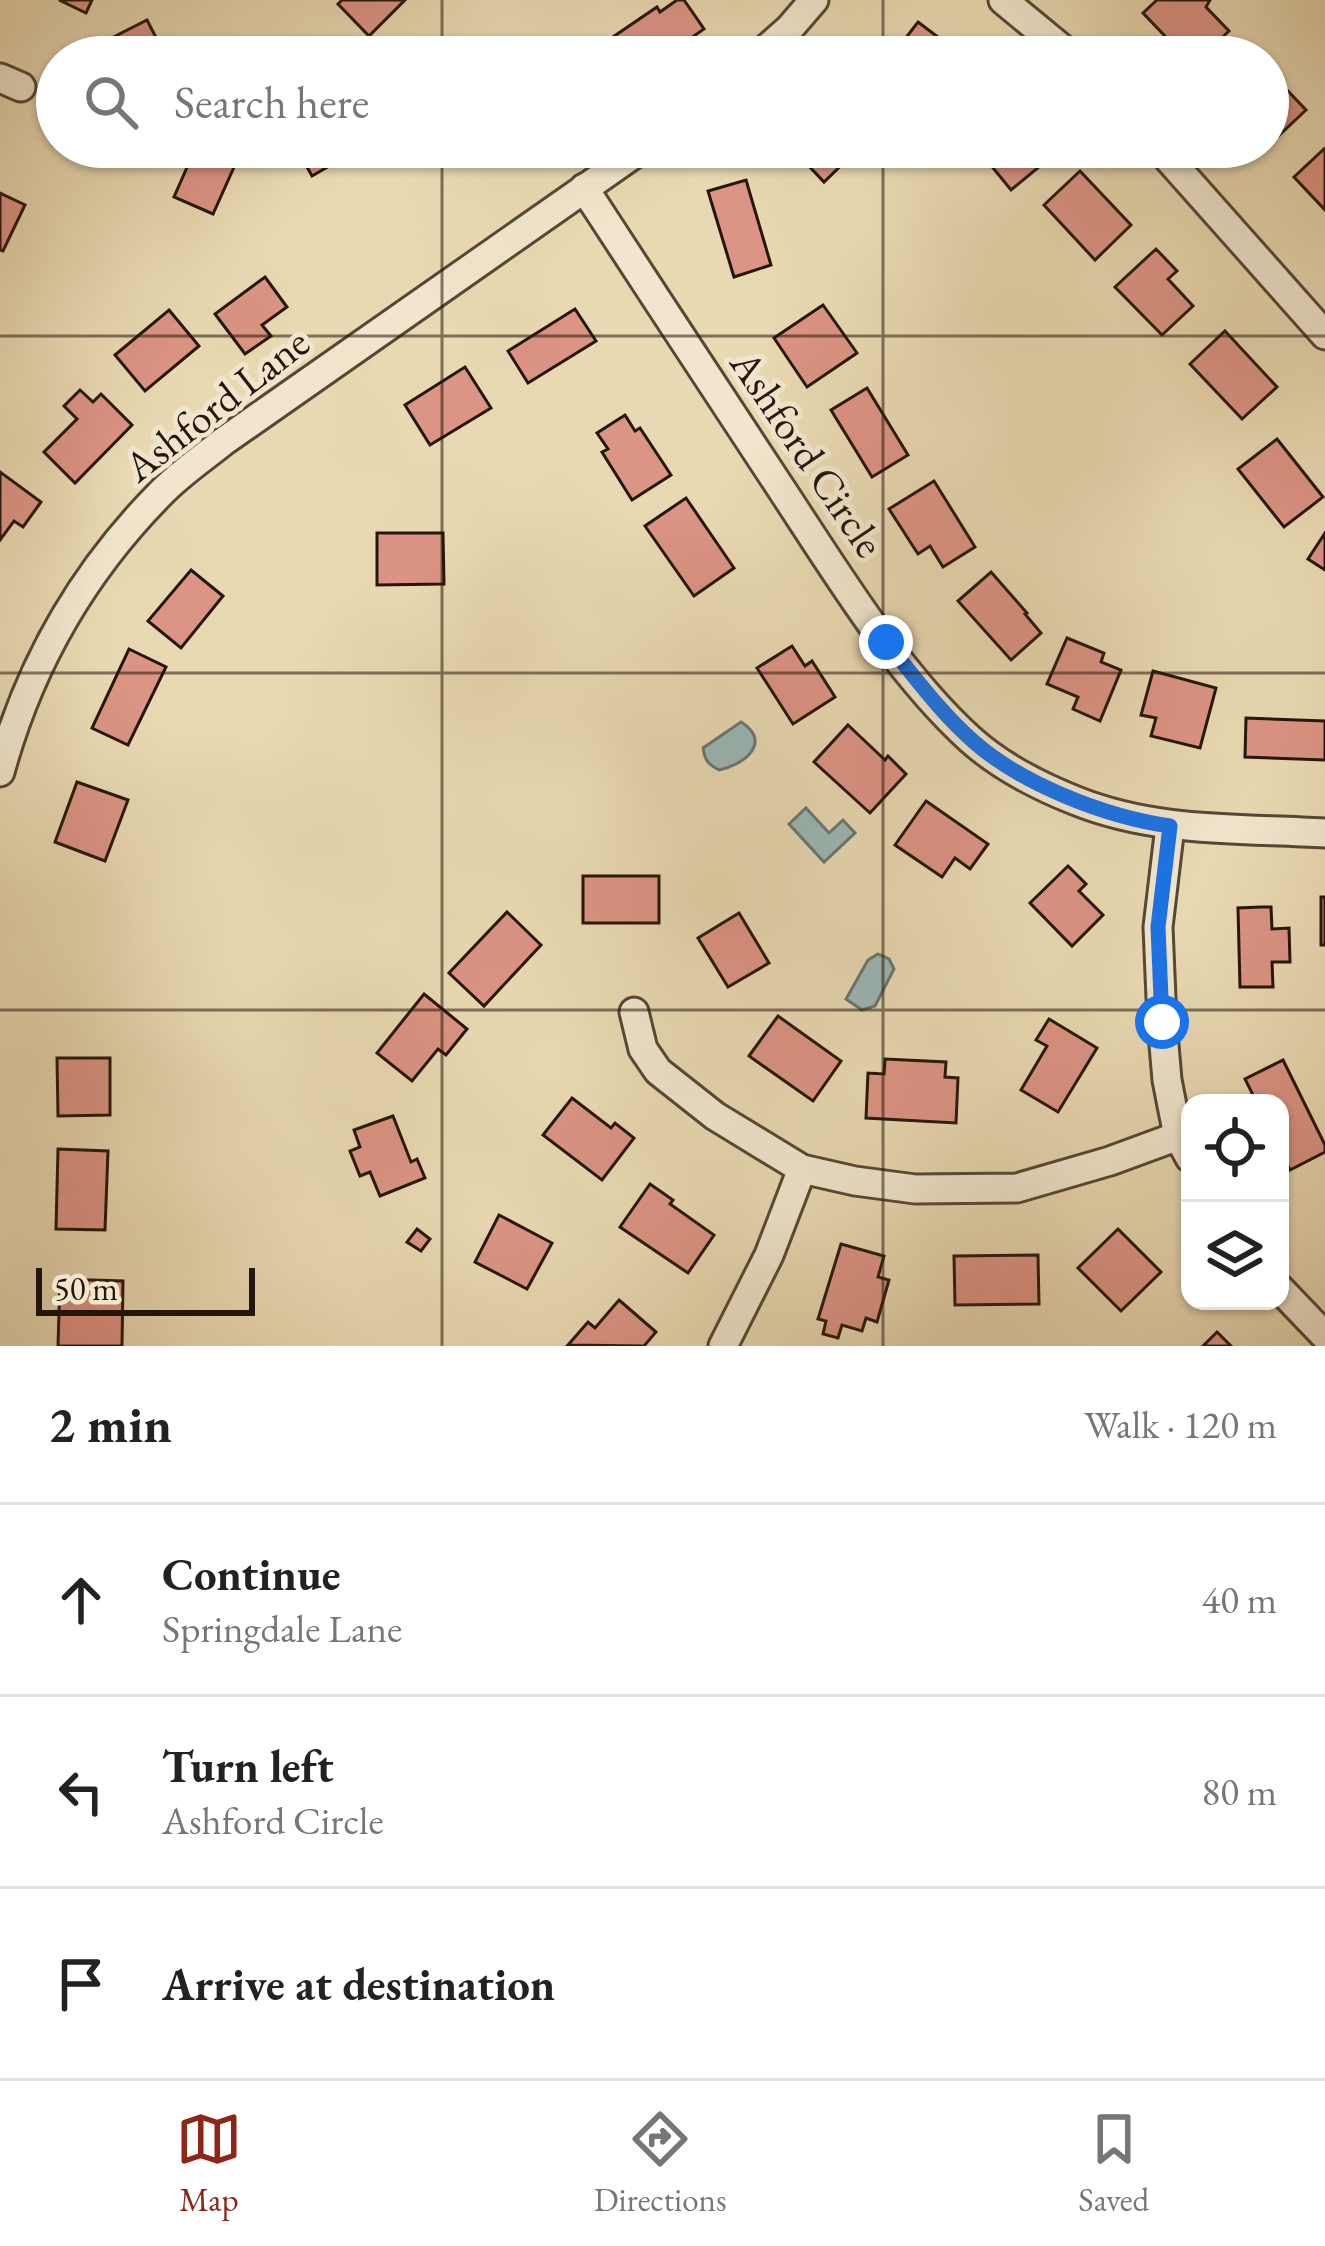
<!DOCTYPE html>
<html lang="en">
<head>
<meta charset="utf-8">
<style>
  :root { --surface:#fff; --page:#f2f2f2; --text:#222; --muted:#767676; --line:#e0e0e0; --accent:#8f2418 }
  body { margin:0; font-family:"EB Garamond",serif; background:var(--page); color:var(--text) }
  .controls { position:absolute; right:36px; bottom:36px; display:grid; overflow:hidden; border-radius:24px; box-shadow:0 3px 9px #0004 }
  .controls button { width:108px; height:108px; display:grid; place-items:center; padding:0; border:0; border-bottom:3px solid var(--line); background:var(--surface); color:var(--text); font:60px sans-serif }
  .scale { position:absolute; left:36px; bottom:30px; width:219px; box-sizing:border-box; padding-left:12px; border:6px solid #25160b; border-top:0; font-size:33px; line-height:42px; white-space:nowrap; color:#25160b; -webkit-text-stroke:9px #f1e6cd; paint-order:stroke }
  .stop { position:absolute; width:36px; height:36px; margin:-27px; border:9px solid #1a73e8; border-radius:50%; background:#fff }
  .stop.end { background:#1a73e8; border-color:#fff; box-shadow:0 3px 12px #0008 }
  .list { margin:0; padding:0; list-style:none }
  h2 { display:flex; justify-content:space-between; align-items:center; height:156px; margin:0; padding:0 48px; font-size:51px }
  h2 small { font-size:39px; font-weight:400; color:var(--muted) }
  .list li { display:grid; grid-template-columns:78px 1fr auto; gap:36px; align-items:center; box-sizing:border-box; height:192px; padding:0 48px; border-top:3px solid var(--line) }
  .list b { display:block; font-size:45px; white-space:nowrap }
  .list p { margin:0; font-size:39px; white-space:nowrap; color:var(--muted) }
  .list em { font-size:39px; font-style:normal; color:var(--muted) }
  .icon { flex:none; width:66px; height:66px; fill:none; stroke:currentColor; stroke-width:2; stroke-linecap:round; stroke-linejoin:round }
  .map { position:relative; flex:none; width:1325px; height:1346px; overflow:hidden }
  .search { position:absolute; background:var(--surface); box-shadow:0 3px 9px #0004; left:36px; right:36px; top:36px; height:132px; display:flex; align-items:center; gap:30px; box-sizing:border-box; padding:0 42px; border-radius:66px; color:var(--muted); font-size:45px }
  .sheet { height:732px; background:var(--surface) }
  nav { display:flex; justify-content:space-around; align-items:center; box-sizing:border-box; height:168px; border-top:3px solid var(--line); background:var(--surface); font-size:33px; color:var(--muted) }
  nav a { display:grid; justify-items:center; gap:6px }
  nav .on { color:var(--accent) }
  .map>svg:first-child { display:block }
  .water { fill:#9ab8b6; stroke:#6b7772; stroke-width:3 }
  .building { fill:#dc9484; stroke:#25160b; stroke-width:3 }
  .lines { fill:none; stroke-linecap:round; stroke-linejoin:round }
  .minor-casing { stroke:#564735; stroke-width:33 }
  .minor { stroke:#f1e6cd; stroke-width:27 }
  .route { stroke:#1a73e8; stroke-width:15 }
  .grid { fill:none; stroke:#25160b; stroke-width:3; stroke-opacity:0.55 }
  .labels { text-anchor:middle; stroke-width:10; stroke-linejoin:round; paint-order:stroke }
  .street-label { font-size:42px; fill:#25160b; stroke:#f1e6cd }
</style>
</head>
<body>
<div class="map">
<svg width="1325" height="1346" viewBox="0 0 1325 1346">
  <rect width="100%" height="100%" fill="#e9d9b2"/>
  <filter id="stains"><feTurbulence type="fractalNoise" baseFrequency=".00167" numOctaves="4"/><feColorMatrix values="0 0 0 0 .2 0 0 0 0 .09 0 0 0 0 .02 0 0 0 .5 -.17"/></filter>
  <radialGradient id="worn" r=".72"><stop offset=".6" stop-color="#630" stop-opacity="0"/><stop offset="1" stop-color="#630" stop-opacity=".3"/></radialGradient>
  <g class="water">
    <path d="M 741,722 C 773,742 744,765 719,770 C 708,764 705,761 703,748 Z"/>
    <polygon points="806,808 829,833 843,820 855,833 824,862 789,824"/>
    <polygon points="878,954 889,959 894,969 875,1006 862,1010 846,999 868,960"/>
  </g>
  <g class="building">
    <polygon points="59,0 92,0 86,13"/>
    <polygon points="342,0 405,0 369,36 338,4"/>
    <polygon points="677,0 684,0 704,29 664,57 627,57 613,37 657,7 660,12"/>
    <polygon points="1157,0 1210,0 1206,7 1229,31 1201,57 1185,57 1143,13"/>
    <polygon points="147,20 166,57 106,57 100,44"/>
    <polygon points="918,22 959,53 956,57 891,57"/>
    <polygon points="1268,70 1306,110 1272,142 1268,138"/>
    <polygon points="196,147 243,147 213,214 174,197"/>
    <polygon points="296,147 362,147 312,176"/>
    <polygon points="791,147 860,147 824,182"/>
    <polygon points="976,147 1043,147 1051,157 1011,190"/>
    <polygon points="1324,149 1325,151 1325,210 1294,177"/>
    <polygon points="1080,171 1131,225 1095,260 1044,205"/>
    <polygon points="746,180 771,265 734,277 708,191"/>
    <polygon points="0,193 25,205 3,251 0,250"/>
    <polygon points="1156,249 1177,271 1168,279 1193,306 1162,335 1115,287"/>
    <polygon points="265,277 287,307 262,325 271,336 245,354 215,314"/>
    <polygon points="823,305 857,353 807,387 774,338"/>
    <polygon points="575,309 596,341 528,383 508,351"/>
    <polygon points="169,310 199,346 145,391 115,355"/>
    <polygon points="1225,331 1277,387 1242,419 1190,364"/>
    <polygon points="465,367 491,408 430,445 405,405"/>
    <polygon points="867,388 908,455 872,477 831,410"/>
    <polygon points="80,390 93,402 101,394 132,425 75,483 44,452 77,419 64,406"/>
    <polygon points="625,415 635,431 640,428 671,475 632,500 602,452 608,449 597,433"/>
    <polygon points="1277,439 1323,497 1284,527 1238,469"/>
    <polygon points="0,472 41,502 23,527 14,521 0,540"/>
    <polygon points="934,481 975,547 943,567 930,546 918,554 889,509"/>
    <polygon points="686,498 734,568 694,596 645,526"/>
    <polygon points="377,533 443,533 444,584 377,585"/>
    <polygon points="1325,533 1325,570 1308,559"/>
    <polygon points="191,570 223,596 181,648 148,621"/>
    <polygon points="991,572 1027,613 1025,614 1041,633 1011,660 958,601"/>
    <polygon points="1067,638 1104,653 1101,662 1121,670 1100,721 1073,709 1078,697 1047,684"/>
    <polygon points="792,646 805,666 812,661 835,697 793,724 757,668"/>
    <polygon points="129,649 166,667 128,745 92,728"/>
    <polygon points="1153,671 1216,688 1200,748 1151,736 1156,718 1141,715"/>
    <polygon points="1246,718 1325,721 1325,760 1245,757"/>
    <polygon points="848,725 885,760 888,756 906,774 870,813 814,762"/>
    <polygon points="77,782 128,800 105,861 55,842"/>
    <polygon points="926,801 988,844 970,869 955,858 942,877 895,845"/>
    <polygon points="1068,866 1086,884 1079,891 1103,915 1072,946 1030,903"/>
    <rect x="583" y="876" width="76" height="47"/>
    <rect x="1321" y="897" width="4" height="48"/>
    <polygon points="1261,907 1271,907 1272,929 1289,928 1290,962 1272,962 1273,987 1240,987 1238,908"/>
    <polygon points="507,912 541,945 484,1006 449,973"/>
    <polygon points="739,913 769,963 728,987 698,938"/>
    <polygon points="424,994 467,1029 446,1055 438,1049 412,1081 377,1053"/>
    <polygon points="778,1016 841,1061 813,1101 749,1056"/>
    <polygon points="1049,1019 1097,1048 1058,1112 1021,1090 1047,1046 1036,1040"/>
    <polygon points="57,1058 110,1058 110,1115 58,1116"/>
    <polygon points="885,1059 946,1062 945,1077 958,1078 956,1123 866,1118 868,1073 884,1074"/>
    <polygon points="1283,1060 1325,1145 1325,1152 1290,1170 1280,1150 1280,1103 1257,1103 1245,1079"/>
    <polygon points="572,1098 611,1128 615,1123 634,1138 602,1180 543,1135"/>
    <polygon points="393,1116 411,1162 417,1159 425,1178 380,1196 370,1172 360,1176 350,1151 360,1147 354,1130"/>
    <polygon points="58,1149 108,1151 105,1230 56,1229"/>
    <polygon points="650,1184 673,1200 670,1204 714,1235 688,1273 620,1227"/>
    <polygon points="499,1215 552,1243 527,1289 475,1262"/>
    <polygon points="417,1229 430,1239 421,1251 407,1242"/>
    <polygon points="1118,1229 1161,1272 1121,1311 1078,1268"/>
    <polygon points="841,1244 884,1256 878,1277 889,1280 877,1322 866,1318 862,1331 842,1325 838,1338 823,1334 826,1321 818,1319"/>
    <polygon points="1038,1255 1039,1304 955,1305 954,1256"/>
    <polygon points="60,1279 123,1281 122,1346 58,1346"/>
    <polygon points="619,1300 656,1332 644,1346 568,1345 588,1322 595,1328"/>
    <polygon points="1217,1332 1231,1346 1203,1346"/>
  </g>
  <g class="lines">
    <g class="minor-casing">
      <g id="minor">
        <polyline points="1003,0 1072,57"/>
        <polyline points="757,57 789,29 814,0"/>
        <polyline points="0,78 21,87"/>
        <polyline points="1158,147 1325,335"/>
        <path d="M 584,188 C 650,290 718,392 784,493 C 838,575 898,674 971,740 C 999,765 1039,786 1074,800 C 1155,833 1239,828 1325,833"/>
        <path d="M 0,772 C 29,666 83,572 160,494 C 179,474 203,458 224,441 L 644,147"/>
        <polyline points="1170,826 1158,927 1162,1022 1167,1080 1178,1136 1190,1158"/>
        <polyline points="634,1012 643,1049 658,1071 715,1116 802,1169 855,1181 915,1189 1017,1188 1110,1161 1178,1136"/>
        <polyline points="1280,1289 1325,1336"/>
        <polyline points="723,1346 769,1255 802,1169"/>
      </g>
    </g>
    <use href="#minor" class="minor"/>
  </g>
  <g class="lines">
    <path class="route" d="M 886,642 C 914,676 940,712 973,741 C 1021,784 1106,817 1170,826 L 1158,927 L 1162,1022"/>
  </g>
  <path class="grid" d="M 442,0 L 442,57M 883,0 L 883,57M 442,147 L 442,1346M 883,147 L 883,1346M 0,336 L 1325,336M 0,673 L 1325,673M 0,1010 L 1325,1010"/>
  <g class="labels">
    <g class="street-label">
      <text transform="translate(216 404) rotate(-38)" y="15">Ashford Lane</text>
      <text transform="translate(808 453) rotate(56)" y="15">Ashford Circle</text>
    </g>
  </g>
  <rect width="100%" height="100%" filter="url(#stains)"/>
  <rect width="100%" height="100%" fill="url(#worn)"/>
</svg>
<div class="controls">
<button><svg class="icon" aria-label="locate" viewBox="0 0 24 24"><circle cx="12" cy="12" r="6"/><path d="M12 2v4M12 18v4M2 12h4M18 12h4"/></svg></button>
<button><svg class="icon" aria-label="layers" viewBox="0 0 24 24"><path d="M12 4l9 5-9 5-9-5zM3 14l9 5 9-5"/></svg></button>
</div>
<div class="scale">50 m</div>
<div class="stop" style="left:1162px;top:1022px"></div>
<div class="stop end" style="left:886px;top:642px"></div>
<div class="search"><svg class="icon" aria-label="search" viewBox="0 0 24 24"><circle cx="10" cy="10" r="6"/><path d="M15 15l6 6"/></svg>Search here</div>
</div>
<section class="sheet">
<h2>2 min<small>Walk · 120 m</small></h2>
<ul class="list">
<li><svg class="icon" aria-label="ahead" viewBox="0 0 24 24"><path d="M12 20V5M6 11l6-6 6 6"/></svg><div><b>Continue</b><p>Springdale Lane</p></div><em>40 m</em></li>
<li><svg class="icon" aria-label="left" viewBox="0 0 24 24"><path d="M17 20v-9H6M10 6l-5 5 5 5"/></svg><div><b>Turn left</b><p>Ashford Circle</p></div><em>80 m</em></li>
<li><svg class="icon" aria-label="arrive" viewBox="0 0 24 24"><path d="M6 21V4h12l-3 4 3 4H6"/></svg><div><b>Arrive at destination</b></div></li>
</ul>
</section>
<nav>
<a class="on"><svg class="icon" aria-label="map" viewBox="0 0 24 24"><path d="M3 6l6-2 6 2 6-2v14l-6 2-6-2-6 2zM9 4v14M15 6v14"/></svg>Map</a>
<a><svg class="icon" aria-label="directions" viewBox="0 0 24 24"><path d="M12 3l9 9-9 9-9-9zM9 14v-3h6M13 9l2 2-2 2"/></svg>Directions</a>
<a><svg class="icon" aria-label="saved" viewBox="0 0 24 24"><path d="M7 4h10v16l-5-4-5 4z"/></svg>Saved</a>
</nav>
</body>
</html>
